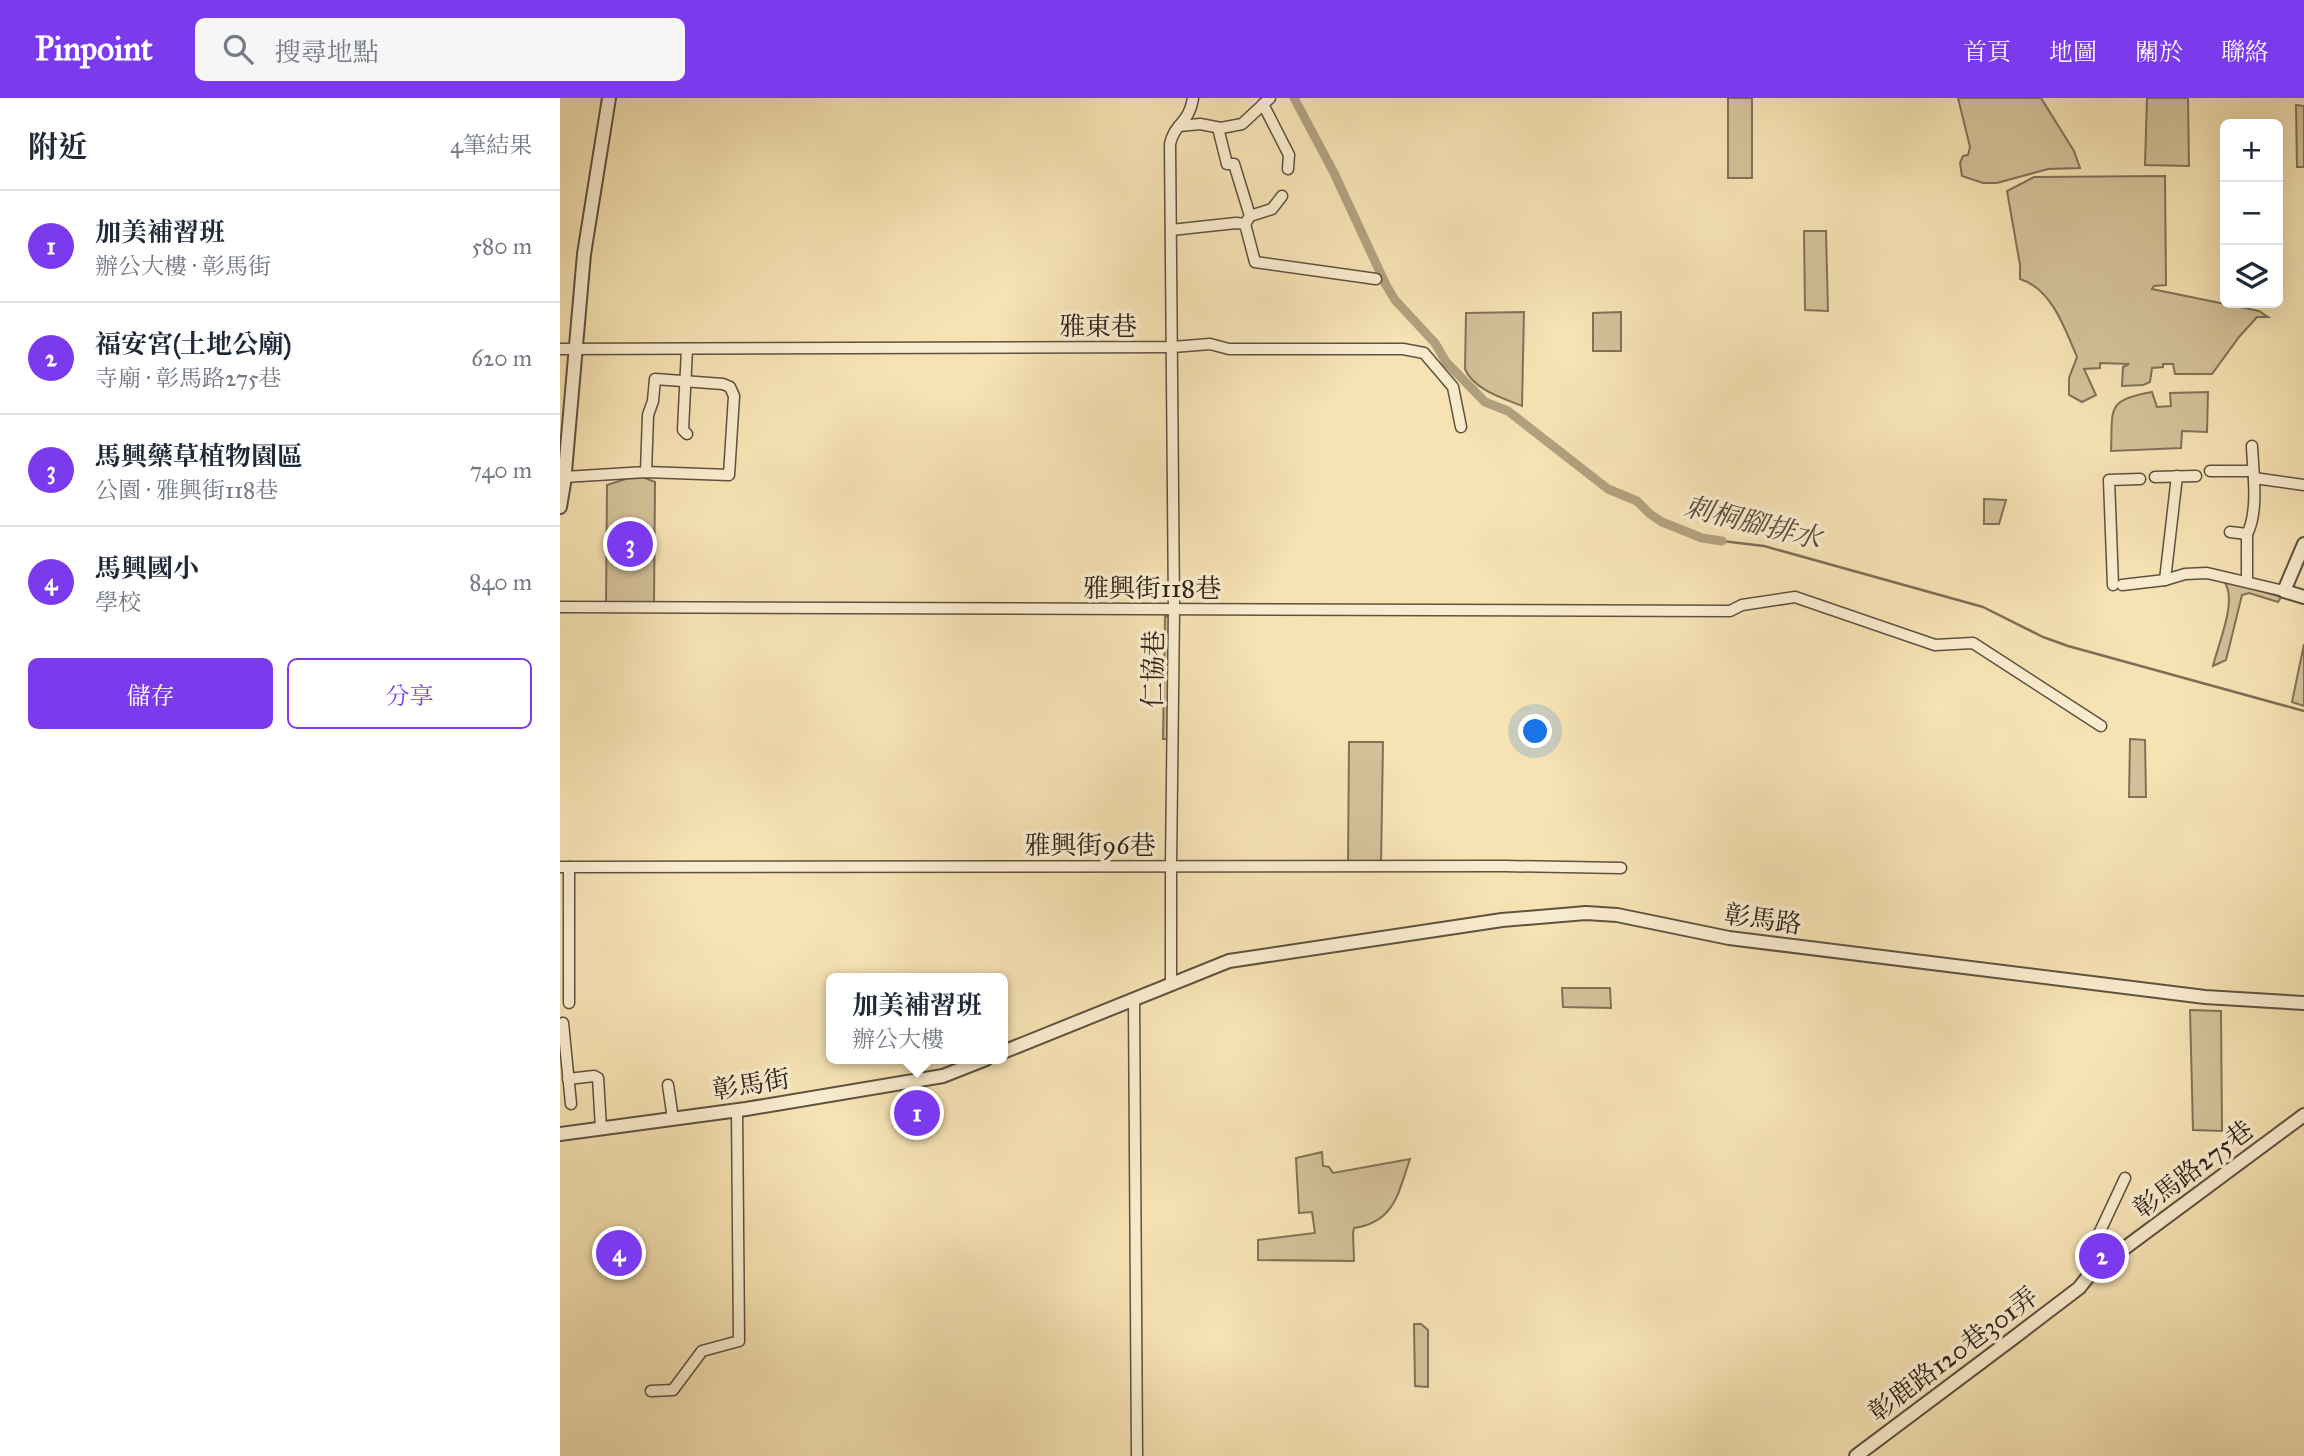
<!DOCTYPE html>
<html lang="zh-TW">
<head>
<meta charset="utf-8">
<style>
  :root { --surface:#fff; --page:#f6f6f7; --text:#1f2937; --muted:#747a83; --line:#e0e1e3; --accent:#7c3aed }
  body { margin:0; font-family:"IM FELL Great Primer","Noto Serif TC",serif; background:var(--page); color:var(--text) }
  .controls { position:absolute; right:21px; top:21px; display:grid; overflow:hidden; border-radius:10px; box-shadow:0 7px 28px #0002 }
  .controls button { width:63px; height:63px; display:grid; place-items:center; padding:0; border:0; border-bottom:2px solid var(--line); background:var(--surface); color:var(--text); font:35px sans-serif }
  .you { position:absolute; left:976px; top:634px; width:24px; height:24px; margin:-18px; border:5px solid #fff; border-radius:50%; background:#1a73e8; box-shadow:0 0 0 10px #1a73e833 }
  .badge { display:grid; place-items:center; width:46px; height:46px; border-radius:50%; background:var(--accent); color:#fff; font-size:23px; font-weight:700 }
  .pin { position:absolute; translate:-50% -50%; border:4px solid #fff; box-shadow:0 2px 7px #0006 }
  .popup { position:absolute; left:266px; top:875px; width:182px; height:91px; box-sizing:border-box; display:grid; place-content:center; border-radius:10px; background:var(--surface); filter:drop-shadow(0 2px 5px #0005); font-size:23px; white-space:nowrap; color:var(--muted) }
  .popup b { font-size:26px; color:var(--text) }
  .popup::after { content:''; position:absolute; left:50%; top:100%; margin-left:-14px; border:14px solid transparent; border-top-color:var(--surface) }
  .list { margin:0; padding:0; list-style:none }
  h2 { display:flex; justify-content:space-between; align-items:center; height:91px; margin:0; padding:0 28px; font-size:30px }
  h2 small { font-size:23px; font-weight:400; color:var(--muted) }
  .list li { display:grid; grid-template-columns:46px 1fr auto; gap:21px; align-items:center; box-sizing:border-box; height:112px; padding:0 28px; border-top:2px solid var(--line) }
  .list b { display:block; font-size:26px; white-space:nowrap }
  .list p { margin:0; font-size:23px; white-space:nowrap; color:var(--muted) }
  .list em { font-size:23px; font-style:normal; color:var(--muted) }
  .actions { display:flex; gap:14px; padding:21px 28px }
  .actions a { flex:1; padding:16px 0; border:2px solid var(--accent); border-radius:10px; text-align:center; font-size:24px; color:var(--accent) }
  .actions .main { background:var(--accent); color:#fff }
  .icon { flex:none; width:38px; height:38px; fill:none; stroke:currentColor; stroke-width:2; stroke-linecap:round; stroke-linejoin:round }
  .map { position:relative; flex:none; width:1744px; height:1358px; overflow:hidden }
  header { display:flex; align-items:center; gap:42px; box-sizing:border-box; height:98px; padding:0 35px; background:var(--accent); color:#fff }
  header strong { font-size:33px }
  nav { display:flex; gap:38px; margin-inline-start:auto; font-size:24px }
  .search { width:490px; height:63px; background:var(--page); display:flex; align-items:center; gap:18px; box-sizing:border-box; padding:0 24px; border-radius:10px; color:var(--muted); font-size:26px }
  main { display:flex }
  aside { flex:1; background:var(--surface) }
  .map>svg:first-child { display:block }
  .green { fill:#d4c199; stroke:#80725a; stroke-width:2 }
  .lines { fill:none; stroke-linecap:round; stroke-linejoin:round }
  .stream { stroke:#7c6e57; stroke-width:2.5 }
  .canal { stroke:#b1a17f; stroke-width:9 }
  .minor-casing { stroke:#5e5240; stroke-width:13 }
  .tertiary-casing { stroke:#5e5240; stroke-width:16 }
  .minor { stroke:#f9ecce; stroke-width:10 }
  .tertiary { stroke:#f9ecce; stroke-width:12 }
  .labels { text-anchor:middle; stroke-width:7; stroke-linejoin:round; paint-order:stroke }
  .street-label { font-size:26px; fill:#2c221a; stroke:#f9ecce }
  .water-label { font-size:28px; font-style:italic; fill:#5b4e3d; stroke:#f9ecce }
</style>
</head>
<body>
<header>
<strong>Pinpoint</strong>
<div class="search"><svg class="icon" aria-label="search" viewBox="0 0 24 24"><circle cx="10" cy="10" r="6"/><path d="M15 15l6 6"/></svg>搜尋地點</div>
<nav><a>首頁</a><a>地圖</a><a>關於</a><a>聯絡</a></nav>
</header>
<main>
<aside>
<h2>附近<small>4筆結果</small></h2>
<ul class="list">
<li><span class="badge">1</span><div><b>加美補習班</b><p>辦公大樓 · 彰馬街</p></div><em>580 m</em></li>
<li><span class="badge">2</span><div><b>福安宮(土地公廟)</b><p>寺廟 · 彰馬路275巷</p></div><em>620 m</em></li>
<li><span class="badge">3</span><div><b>馬興藥草植物園區</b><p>公園 · 雅興街118巷</p></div><em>740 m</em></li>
<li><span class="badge">4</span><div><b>馬興國小</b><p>學校</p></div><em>840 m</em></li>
</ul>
<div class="actions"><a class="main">儲存</a><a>分享</a></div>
</aside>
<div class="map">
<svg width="1744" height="1358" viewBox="0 0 1744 1358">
  <rect width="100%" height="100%" fill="#f6e2b3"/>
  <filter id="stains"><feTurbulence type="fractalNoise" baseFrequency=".00286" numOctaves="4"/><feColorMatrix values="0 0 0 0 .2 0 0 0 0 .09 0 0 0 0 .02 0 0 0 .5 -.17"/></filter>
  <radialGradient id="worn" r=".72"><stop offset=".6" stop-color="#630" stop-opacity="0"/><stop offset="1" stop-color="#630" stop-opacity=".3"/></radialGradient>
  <g class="green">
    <rect x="1168" y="0" width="24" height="80"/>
    <polygon points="1398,0 1481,0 1514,53 1520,70 1488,71 1437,85 1423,85 1402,78 1400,65 1403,58 1408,57 1410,49"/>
    <polygon points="1587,0 1628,0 1629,68 1585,67"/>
    <polygon points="1736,7 1744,8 1744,69 1737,69"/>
    <path d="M 1605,78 L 1606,187 L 1594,188 L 1592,191 L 1699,213 L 1708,219 L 1697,219 L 1679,239 L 1652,276 L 1615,276 L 1613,266 L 1603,266 L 1603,269 L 1592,270 L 1590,284 L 1583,287 L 1562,288 L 1563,269 L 1569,266 L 1540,265 L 1540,270 L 1524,271 L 1536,297 L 1522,304 L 1509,297 L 1509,280 L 1517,259 C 1505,231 1492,191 1460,181 L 1460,167 L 1447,93 L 1474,79 Z"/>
    <polygon points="1244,133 1266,133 1268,213 1245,212"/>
    <path d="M 964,214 L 962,308 C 943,300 914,292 905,271 L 906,215 Z"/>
    <polygon points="1061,214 1061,253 1033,253 1033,215"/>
    <path d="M 1592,294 L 1597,309 L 1611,308 L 1610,295 L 1648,294 L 1647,334 L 1622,333 L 1621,350 L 1551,353 C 1553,311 1545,302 1592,294 Z"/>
    <polygon points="78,377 95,384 94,506 46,506 47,387"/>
    <polygon points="1424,401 1446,402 1439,426 1424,426"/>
    <path d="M 1663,482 L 1721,499 L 1718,504 L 1689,495 L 1682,497 L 1666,562 L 1653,568 C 1658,546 1679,500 1663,482 Z"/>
    <polygon points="605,518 612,520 610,641 603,641"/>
    <polygon points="1744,546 1744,608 1732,604"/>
    <polygon points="1570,641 1585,642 1586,699 1569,699"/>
    <polygon points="789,644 823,644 821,768 788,768"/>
    <polygon points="1002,890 1050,890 1051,910 1003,909"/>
    <polygon points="1630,912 1661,913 1662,1033 1633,1032"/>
    <path d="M 762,1054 L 763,1068 L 769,1069 L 773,1075 L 850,1061 C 838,1095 835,1124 794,1130 L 793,1135 L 794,1163 L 698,1162 L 698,1142 L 755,1135 L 752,1114 L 739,1115 L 736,1060 Z"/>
    <polygon points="854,1226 861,1226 868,1232 868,1289 855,1288"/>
  </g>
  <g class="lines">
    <polyline class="stream" points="1162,443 1204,448 1423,509 1483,539 1508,548 1744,613"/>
    <polyline class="canal" points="734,0 774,75 826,187 835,202 875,245 886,264 925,304 948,313 1048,391 1077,403 1090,416 1102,424 1142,440 1162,443"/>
    <g class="minor-casing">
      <g id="minor">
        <polyline points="703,6 729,57 728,71"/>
        <polyline points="619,28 640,26 661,30 682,26 710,0"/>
        <polyline points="658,30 667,66 674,66 690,118 685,126"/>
        <polyline points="690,118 712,111 722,98"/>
        <polyline points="611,132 676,125 685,126 695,164 816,181"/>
        <polyline points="0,251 613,249 650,246 669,251 843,251 864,255 893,289 901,329"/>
        <polyline points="127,251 123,332 127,336"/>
        <polyline points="1650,373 1693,373"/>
        <polyline points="4,379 86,374 169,377 174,298 170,289 163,286 95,281 93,303 88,317 86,374"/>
        <polyline points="1595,379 1636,378"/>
        <polyline points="1694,380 1744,387"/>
        <path d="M 1670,434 L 1687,436 C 1699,414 1693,373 1692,348"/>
        <polyline points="1605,482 1617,378"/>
        <polyline points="1687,483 1687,436"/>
        <polyline points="1553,487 1549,382 1580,381"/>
        <polyline points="1562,487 1605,482 1625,476 1647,475 1724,493"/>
        <polyline points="0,509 1170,513 1182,507 1235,499 1375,547 1413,545 1541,628"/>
        <polyline points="0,769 944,768 1061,770"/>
        <path d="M 611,885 L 611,768 L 614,511 L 610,46 C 615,24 629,26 633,0"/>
        <polyline points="574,901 577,1358"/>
        <polyline points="9,905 9,769"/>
        <polyline points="3,925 11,1006"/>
        <polyline points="8,981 34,978 38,980 41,1030"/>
        <polyline points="108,987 113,1021"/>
        <polyline points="1531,1175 1528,1159 1565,1080"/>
        <polyline points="91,1293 113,1292 142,1253 179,1243 177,1012"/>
      </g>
    </g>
    <g class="tertiary-casing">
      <g id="tertiary">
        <polyline points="0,409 4,385 24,156 49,0"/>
        <polyline points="1744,446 1724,493 1744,499"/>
        <polyline points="443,954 669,863 942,822 1026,815 1057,817 1169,840 1645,899 1744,905"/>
        <polyline points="0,1036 186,1011 383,978 426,961"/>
        <polyline points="1296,1358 1456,1238 1519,1190 1531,1175 1744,1017"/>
      </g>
    </g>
    <use href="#minor" class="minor"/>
    <use href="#tertiary" class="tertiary"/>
  </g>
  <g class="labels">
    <g class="street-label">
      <text x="538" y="237">雅東巷</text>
      <text x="592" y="499">雅興街118巷</text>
      <text transform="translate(593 571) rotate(-89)" y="9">仁協巷</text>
      <text x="530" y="756">雅興街96巷</text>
      <text transform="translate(1203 821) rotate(8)" y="9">彰馬路</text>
      <text transform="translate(191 986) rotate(-9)" y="9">彰馬街</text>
      <text transform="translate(1633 1071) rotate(-37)" y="9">彰馬路275巷</text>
      <text transform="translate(1393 1256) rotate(-37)" y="9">彰鹿路120巷301弄</text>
    </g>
    <g class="water-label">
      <text transform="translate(1193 424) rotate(14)" y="10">刺桐腳排水</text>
    </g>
  </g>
  <rect width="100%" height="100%" filter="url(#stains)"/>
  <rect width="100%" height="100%" fill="url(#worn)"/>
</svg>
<div class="controls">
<button>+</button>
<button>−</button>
<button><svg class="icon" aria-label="layers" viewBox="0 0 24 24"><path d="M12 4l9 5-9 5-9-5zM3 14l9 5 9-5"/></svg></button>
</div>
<div class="you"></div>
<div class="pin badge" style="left:357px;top:1015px">1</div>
<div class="popup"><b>加美補習班</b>辦公大樓</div>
<div class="pin badge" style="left:1542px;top:1158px">2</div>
<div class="pin badge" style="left:70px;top:446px">3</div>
<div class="pin badge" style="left:59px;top:1155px">4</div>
</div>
</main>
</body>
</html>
